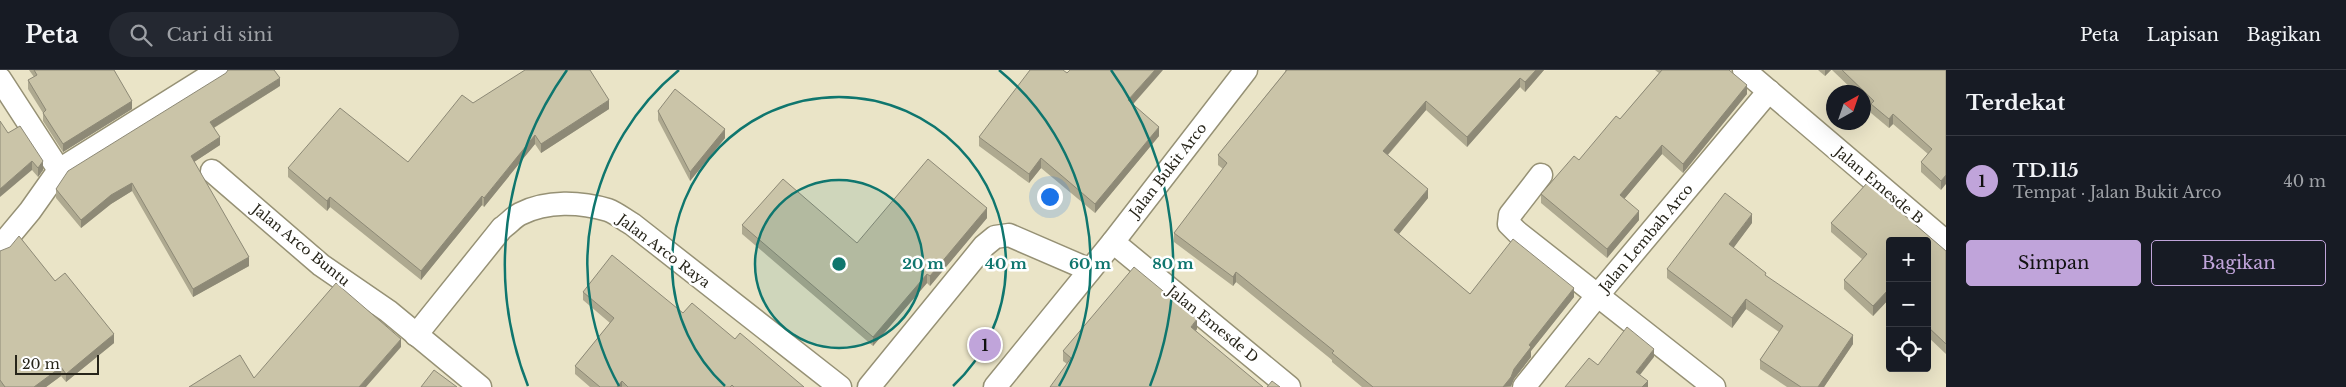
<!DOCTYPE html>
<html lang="id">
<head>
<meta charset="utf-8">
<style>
  :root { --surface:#171b24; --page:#242831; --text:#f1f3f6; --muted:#9ea1a6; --line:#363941; --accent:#c0a4da }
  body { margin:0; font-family:"Libre Baskerville",serif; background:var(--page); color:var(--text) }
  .controls { position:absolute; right:15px; bottom:15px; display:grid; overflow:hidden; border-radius:5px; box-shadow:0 5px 20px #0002 }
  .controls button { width:45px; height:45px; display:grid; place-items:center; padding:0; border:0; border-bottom:1px solid var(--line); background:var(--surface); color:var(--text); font:25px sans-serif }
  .compass { position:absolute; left:1826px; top:15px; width:45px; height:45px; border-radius:50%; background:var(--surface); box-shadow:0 5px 20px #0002; rotate:40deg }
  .scale { position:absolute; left:15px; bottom:12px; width:84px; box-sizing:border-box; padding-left:5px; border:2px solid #27251a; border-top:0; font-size:14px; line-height:18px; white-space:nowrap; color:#27251a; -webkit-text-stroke:4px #fff; paint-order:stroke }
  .you { position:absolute; left:1049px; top:126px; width:18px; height:18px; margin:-12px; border:4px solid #fff; border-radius:50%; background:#1a73e8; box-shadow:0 0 0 8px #1a73e833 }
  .badge { display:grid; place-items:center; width:32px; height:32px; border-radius:50%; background:var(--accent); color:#111; font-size:16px; font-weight:700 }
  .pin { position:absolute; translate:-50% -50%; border:2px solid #fff; box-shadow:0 1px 5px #0006 }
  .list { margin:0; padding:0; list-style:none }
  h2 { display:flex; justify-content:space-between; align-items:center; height:65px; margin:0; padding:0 20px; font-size:21px }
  h2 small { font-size:16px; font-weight:400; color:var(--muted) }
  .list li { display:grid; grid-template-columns:32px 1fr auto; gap:15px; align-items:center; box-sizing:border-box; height:90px; padding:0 20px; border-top:1px solid var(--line) }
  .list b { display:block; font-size:19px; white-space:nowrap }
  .list p { margin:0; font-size:16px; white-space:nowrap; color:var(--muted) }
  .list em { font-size:16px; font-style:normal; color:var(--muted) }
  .actions { display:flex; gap:10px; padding:15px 20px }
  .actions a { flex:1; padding:11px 0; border:1px solid var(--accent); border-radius:5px; text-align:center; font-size:18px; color:var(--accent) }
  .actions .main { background:var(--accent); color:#111 }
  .icon { flex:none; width:28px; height:28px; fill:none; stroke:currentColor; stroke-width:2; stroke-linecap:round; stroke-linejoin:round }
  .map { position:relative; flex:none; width:1946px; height:317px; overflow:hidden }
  header { display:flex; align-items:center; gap:30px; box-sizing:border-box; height:70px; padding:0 25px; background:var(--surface); border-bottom:1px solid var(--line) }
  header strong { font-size:24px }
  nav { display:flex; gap:28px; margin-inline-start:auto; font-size:18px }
  .search { width:350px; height:45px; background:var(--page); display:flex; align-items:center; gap:12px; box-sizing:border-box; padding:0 18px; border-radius:28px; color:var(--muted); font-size:19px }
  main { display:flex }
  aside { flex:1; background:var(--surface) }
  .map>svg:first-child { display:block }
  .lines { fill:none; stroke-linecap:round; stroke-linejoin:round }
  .minor-casing { stroke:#969175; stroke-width:25 }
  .minor { stroke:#fff; stroke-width:22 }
  .wall { fill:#aea990 }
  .shaded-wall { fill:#8d8976 }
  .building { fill:#cac4a8; stroke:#8d8976 }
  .ring { fill:none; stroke:#0f766e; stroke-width:2.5 }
  .labels { text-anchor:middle; stroke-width:5; stroke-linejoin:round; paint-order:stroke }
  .street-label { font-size:14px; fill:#27251a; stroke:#fff }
  .centre { fill:#0f766e; stroke:#fff; stroke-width:2.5 }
  .ring-label { font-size:15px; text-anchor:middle; font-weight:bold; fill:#0f766e; stroke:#fff; stroke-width:5; stroke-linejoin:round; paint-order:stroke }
</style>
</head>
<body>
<header>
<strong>Peta</strong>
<div class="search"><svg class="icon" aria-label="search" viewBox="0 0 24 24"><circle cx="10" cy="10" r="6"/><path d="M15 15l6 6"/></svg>Cari di sini</div>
<nav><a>Peta</a><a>Lapisan</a><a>Bagikan</a></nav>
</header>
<main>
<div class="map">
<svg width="1946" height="317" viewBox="0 0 1946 317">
  <rect width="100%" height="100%" fill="#eae4c7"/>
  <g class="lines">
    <g class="minor-casing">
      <g id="minor">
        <polyline points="1744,0 1946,172"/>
        <polyline points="0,9 59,100"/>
        <polyline points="212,101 321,195 388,241 480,317"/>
        <polyline points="1541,105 1510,145 1509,154 1517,162 1714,317"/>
        <polyline points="1113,172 1289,317"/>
        <polyline points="0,177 30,141 59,100 219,0"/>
        <path d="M 416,265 L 502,158 C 508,154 514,147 520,144 C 547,130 581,132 608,140 C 616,143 625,150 632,154 L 840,317"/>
        <polyline points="869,317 984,176 995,167 1009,165 1090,200"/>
        <polyline points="995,317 1113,172 1246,0"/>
        <polyline points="1524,317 1597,226 1769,21"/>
      </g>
    </g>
    <use href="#minor" class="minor"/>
  </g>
  <g class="wall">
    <polygon points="29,0 114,0 132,39 63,82 43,51 43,43 28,19 28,10 34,7"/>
    <polygon points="1285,0 1544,0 1525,22 1520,17 1467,77 1426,40 1388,85 1428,128 1399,164 1470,224 1574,227 1531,281 1531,287 1514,309 1511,317 1362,317 1332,292 1332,290 1236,212 1233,216 1174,172 1174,163 1223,99 1218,95 1218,85 1285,2"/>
    <polygon points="1655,0 1729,0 1747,24 1683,103 1662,84 1624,129 1639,150 1607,188 1541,133 1541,124 1579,90 1620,49 1659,3"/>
    <polygon points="1818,0 1831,0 1825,6"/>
    <polygon points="1832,0 1946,0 1941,120 1921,102 1921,92 1928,84 1893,54 1889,58 1871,43 1871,38 1864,30 1864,22 1855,22"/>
    <polygon points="1067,3 1133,34 1159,66 1095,143 1041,98 1029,113 979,76 979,67"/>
    <polygon points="280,16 214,58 220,75 194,92 249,196 193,227 132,121 111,134 81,158 56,128 56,119"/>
    <polygon points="473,33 609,39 541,83 535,74 484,137 482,135 421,210 330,137 327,141 288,107 288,98 408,92"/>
    <polygon points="658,41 725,68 690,111 658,50"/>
    <polygon points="8,63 43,100 38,107 32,100"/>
    <polygon points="1867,113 1946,181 1946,284 1927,266 1927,171 1890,171 1890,230 1889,229 1873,246 1844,219 1844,210 1862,189 1831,162 1831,153"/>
    <polygon points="987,148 930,216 927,213 873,276 742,164 742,155 857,173"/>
    <polygon points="1752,153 1733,178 1766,206 1853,274 1824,317 1787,317 1760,299 1760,290 1779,262 1746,239 1732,258 1667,208 1667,199"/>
    <polygon points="0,181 55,211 114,273 66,312 61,306 46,317 0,317"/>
    <polygon points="583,222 683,243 735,269 804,317 590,317 575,304 575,296 610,253 583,230"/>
    <polygon points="1197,259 1196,261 1067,294 1063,291 1063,281"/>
  </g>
  <g class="shaded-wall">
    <polygon points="1155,0 1163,0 1128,40 1128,30"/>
    <polygon points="1536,0 1544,0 1525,22 1525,12"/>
    <polygon points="1825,0 1831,0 1825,6"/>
    <polygon points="280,8 280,16 210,60 210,52"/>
    <polygon points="1520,8 1520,17 1467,77 1467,67"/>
    <polygon points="1747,15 1747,24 1683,103 1683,94"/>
    <polygon points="609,30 609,39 541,83 541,74"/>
    <polygon points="132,31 132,39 63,82 63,74"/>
    <polygon points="1426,31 1426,40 1383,90 1383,81"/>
    <polygon points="1893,44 1893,54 1889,58 1889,49"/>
    <polygon points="1159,57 1159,66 1095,143 1095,134"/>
    <polygon points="725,59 725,68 690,111 690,102"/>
    <polygon points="535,65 535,74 484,137 484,128"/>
    <polygon points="220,67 220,75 191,94 191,86"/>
    <polygon points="1662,75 1662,84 1620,134 1620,125"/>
    <polygon points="1041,88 1041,98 1029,113 1029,104"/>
    <polygon points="32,91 32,100 0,127 0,119"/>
    <polygon points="43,91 43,100 38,107 38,98"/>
    <polygon points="1946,105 1946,114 1941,120 1941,111"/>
    <polygon points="132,113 132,121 111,134 81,158 81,150 111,125"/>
    <polygon points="1428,119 1428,128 1394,170 1394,160"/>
    <polygon points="482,126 482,135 421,210 421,201"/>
    <polygon points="330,127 330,137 327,141 327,131"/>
    <polygon points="987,138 987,148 930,216 930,206"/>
    <polygon points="1639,141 1639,150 1607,188 1607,179"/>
    <polygon points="1752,144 1752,153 1729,184 1729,174"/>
    <polygon points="249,187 249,196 193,227 193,219"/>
    <polygon points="1236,202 1236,212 1233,216 1233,207"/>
    <polygon points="927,204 927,213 873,276 873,267"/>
    <polygon points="1574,218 1574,227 1531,281 1531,287 1514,309 1511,316 1503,317 1529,275"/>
    <polygon points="1889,219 1889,229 1873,246 1873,236"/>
    <polygon points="1746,229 1746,239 1732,258 1732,248"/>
    <polygon points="1197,249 1197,259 1191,266 1191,257"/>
    <polygon points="114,264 114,273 66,312 66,304"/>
    <polygon points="1853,265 1853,274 1824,317 1818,317"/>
    <polygon points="401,269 401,277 366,317 359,317"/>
    <polygon points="1654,279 1654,287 1636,310 1636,302"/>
    <polygon points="61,297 61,306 46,317 34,317"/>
    <polygon points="622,311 622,317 617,317"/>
    <polygon points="1648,311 1648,317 1642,317"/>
  </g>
  <g class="building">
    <polygon points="34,0 114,0 132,31 63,74 43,43 46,40 28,10 37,5"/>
    <polygon points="228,0 274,0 280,8 210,52 220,67 191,86 249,187 193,219 132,113 111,125 81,150 56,119 68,101 226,3"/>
    <polygon points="525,0 590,0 609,30 541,74 535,65 484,128 482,126 421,201 330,127 327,131 288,98 340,38 408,92 462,25 473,33"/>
    <polygon points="1030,0 1063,0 1067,3 1070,0 1155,0 1128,30 1159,57 1095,134 1041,88 1029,104 979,67"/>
    <polygon points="1287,0 1536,0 1525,12 1520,8 1467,67 1426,31 1383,81 1428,119 1394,160 1470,224 1513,169 1574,218 1529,275 1531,277 1514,299 1511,307 1503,317 1373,317 1332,283 1334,281 1236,202 1233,207 1174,163 1227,93 1218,85"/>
    <polygon points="1662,0 1729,0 1747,15 1683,94 1662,75 1620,125 1639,141 1607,179 1541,124 1574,86 1579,90 1616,46 1620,49"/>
    <polygon points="1842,0 1946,0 1946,105 1941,111 1921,92 1932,79 1893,44 1889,49 1871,34 1874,31"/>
    <polygon points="675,19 725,59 690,102 658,41"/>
    <polygon points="0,51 8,63 20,56 43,91 38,98 32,91 0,119"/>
    <polygon points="928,89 987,138 930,206 927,204 873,267 742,155 783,109 857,173"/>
    <polygon points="1867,113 1946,181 1946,274 1927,256 1927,171 1890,171 1890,220 1889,219 1873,236 1844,210 1867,184 1831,153"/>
    <polygon points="1725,123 1752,144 1729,174 1766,203 1765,205 1853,265 1818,317 1801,317 1760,290 1783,256 1746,229 1732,248 1667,199"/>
    <polygon points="19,166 55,211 65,203 114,264 66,304 61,297 34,317 5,317 0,310 0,181 10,177"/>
    <polygon points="612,185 683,243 692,233 735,269 740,263 804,317 734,317 732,315 730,317 628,317 622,311 617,317 600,317 575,296 614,248 583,222"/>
    <polygon points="1134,197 1197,249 1191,257 1263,317 1050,317 1071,288 1063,281"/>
    <polygon points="336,213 401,269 359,317 189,317 240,285 254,308"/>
    <polygon points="1627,257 1654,279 1636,302 1648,311 1642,317 1565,317 1589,288 1598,295"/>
    <polygon points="434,300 457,317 421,317"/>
    <polygon points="1272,311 1280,317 1267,317"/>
  </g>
  <circle cx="839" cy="194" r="84" fill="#0f766e" fill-opacity=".12"/>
  <g class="ring">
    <circle cx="839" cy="194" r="84"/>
    <path d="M725 316A167 167 0 1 1 953 316"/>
    <path d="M619 316A251 251 0 0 1 679 0M999 0A251 251 0 0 1 1059 316"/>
    <path d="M528 316A334 334 0 0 1 567 0M1111 0A334 334 0 0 1 1150 316"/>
  </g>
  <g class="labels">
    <g class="street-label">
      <text transform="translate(1168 100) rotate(-52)" y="5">Jalan Bukit Arco</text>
      <text transform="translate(1879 115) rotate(40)" y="5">Jalan Emesde B</text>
      <text transform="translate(1646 168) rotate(-50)" y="5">Jalan Lembah Arco</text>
      <text transform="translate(301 175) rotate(39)" y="5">Jalan Arco Buntu</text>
      <text transform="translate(664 181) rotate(37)" y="5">Jalan Arco Raya</text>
      <text transform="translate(1213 254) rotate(39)" y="5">Jalan Emesde D</text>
    </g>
  </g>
  <circle cx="839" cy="194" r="8" class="centre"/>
  <g class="ring-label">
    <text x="923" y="199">20 m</text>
    <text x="1006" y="199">40 m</text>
    <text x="1090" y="199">60 m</text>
    <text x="1173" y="199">80 m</text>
  </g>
</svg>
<div class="controls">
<button>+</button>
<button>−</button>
<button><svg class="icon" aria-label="locate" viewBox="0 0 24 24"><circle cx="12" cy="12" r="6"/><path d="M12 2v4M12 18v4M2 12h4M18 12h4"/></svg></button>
</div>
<svg class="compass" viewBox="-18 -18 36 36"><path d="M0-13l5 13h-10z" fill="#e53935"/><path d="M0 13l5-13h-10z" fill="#9ea1a6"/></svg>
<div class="scale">20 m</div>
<div class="you"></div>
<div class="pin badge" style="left:985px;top:275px">1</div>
</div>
<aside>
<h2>Terdekat<small></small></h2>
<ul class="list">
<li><span class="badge">1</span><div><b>TD.115</b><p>Tempat · Jalan Bukit Arco</p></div><em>40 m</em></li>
</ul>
<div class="actions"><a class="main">Simpan</a><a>Bagikan</a></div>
</aside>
</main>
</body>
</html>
